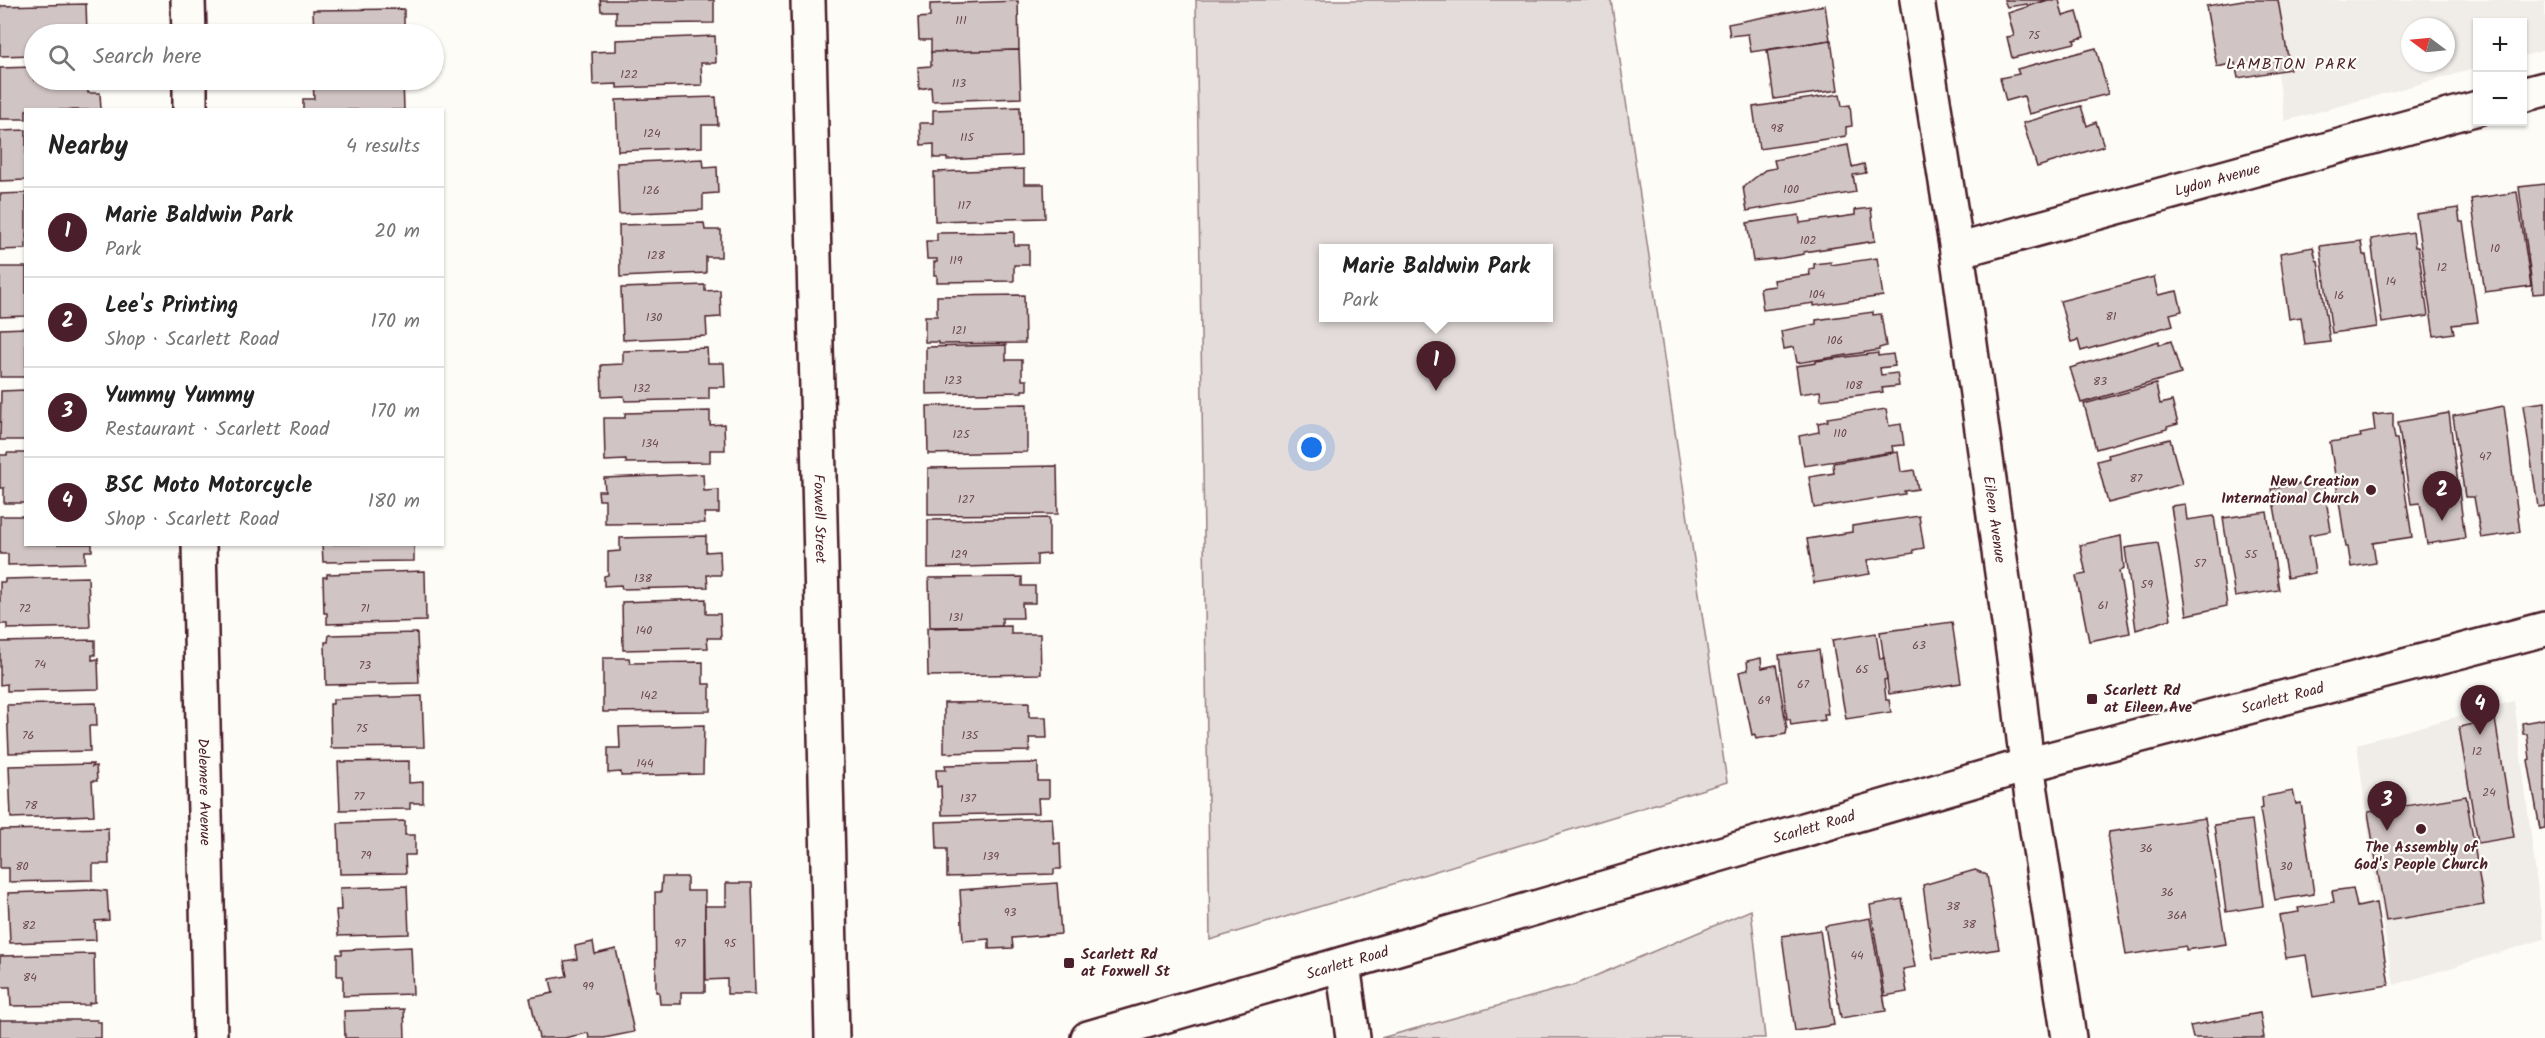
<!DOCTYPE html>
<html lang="en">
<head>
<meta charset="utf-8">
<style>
  :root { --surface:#fff; --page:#f2f2f2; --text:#222; --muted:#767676; --line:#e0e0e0; --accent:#4a1f2b }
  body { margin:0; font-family:Kalam,sans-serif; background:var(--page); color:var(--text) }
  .controls { position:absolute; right:18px; top:18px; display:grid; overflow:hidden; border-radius:0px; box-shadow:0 2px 4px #0004 }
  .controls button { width:54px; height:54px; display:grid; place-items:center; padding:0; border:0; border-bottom:2px solid var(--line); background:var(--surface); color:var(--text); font:30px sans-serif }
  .compass { position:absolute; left:2401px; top:18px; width:54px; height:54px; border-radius:50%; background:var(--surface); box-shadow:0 2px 4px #0004; rotate:286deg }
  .you { position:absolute; left:1312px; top:448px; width:21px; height:21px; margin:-15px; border:4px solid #fff; border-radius:50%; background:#1a73e8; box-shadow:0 0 0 9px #1a73e833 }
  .badge { display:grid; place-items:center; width:39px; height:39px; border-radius:50%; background:var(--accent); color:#fff; font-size:20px; font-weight:700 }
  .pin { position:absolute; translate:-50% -50px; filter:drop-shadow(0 2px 3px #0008) }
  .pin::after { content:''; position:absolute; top:32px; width:21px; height:18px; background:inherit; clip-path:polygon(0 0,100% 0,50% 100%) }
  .popup { position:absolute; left:1319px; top:244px; width:234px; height:78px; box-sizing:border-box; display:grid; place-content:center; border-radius:0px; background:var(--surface); filter:drop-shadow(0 2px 4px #0005); font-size:20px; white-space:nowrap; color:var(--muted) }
  .popup b { font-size:22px; color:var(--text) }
  .popup::after { content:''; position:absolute; left:50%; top:100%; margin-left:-12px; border:12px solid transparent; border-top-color:var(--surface) }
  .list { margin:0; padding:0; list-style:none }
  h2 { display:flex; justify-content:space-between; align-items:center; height:78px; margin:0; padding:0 24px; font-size:26px }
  h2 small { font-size:20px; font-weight:400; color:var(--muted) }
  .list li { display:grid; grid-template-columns:39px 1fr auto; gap:18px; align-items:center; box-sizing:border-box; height:90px; padding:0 24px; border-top:2px solid var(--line) }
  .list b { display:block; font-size:22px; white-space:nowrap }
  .list p { margin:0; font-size:20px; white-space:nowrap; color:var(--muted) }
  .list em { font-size:20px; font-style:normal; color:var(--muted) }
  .icon { flex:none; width:33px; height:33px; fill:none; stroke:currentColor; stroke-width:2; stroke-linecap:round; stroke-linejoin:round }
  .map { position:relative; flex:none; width:2545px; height:1038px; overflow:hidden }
  .search { position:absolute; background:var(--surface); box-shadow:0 2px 4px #0004; left:24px; top:24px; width:420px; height:66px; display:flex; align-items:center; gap:15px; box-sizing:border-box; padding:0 21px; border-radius:33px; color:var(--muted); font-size:22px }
  .panel { position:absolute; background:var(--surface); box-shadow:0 2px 4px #0004; left:24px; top:108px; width:420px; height:438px; border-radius:0px }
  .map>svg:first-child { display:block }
  .built { fill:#f0ece8; fill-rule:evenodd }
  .green { fill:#e3dcda; stroke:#967e82; stroke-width:1.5; fill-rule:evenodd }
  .building { fill:#d0c5c4; stroke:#4a1f2b; stroke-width:1.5 }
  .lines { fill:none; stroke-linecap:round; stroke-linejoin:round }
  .minor-casing { stroke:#4a1f2b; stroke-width:38 }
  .major-casing { stroke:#4a1f2b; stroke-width:38 }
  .minor { stroke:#fdfcf7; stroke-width:33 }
  .major { stroke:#fdfcf7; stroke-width:33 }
  .poi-dot { fill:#4a1f2b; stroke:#fdfcf7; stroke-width:2 }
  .labels { text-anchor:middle; stroke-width:4.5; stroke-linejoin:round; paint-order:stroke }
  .number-label { font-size:12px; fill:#6c4851 }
  .street-label { font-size:15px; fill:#4a1f2b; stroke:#fdfcf7 }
  .poi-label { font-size:15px; font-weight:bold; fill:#4a1f2b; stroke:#fdfcf7; text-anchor:start }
  .neighbourhood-label { font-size:16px; letter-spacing:1.5px; fill:#4a1f2b; stroke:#fdfcf7 }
</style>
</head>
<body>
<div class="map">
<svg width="2545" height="1038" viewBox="0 0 2545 1038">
  <rect width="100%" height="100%" fill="#fdfcf7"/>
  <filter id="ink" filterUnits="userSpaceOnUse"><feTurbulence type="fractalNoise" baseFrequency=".0167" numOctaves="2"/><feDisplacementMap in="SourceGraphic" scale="12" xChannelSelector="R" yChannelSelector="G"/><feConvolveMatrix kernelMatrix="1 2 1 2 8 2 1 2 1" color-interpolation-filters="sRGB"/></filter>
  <g filter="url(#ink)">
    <g class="built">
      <path d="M 2267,0 L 2545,0 L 2545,50 L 2523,56 L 2522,22 L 2478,22 L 2477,68 L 2285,121 ZM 2410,27 L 2446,27 L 2446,63 L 2410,63 Z"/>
      <polygon points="2514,701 2544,939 2394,985 2375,880 2357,744"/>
    </g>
    <g class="green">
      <path d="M 1196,0 L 1611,0 L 1727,782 L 1210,940 ZM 1324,249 L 1549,249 L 1549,318 L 1324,318 Z"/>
      <polygon points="1751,910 1765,1038 1381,1038 1574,985"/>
    </g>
    <g class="building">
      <polygon points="600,0 714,0 714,23 616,24 616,11 601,11"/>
      <polygon points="2004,0 2048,0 2028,6 2027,4 2007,7"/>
      <polygon points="2048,0 2059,0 2063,16 2077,12 2084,37 2074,40 2075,43 2012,58 2007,37 2014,36 2008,13"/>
      <polygon points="2243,0 2278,0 2290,69 2238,78 2235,63 2217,67 2206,6"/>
      <polygon points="1018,1 1019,50 931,53 931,40 919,40 918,18 930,17 930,4"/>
      <polygon points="86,4 87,34 34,34 34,55 0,56 0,6"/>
      <polygon points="1825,5 1830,40 1751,52 1748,34 1730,36 1728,24"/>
      <polygon points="404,9 404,34 314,34 313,10"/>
      <polygon points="715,36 716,63 701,63 702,85 617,88 617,84 593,85 592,52 616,51 616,40"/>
      <polygon points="1831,40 1838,90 1774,99 1767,50"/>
      <polygon points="2096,48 2108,94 2029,114 2024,96 2006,101 2000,78 2019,74 2017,69"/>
      <polygon points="1019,50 1021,98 932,101 931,87 919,89 918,67 931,66 931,52"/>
      <polygon points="34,67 34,80 87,80 88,93 100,93 101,110 26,110 26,119 0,119 0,68"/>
      <polygon points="313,80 403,80 404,110 303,110 303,99 314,99"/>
      <polygon points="1840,94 1842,106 1850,105 1852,126 1846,127 1846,136 1759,149 1753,107"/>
      <polygon points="716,97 718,125 702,125 702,147 618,151 616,100"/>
      <polygon points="2081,106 2087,126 2096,122 2104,146 2037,167 2023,123"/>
      <polygon points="1020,107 1021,156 947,160 947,158 934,158 934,144 921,145 920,123 933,123 933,110"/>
      <polygon points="26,130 26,180 0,181 0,131"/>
      <polygon points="1848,145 1852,167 1864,164 1866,173 1853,175 1856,192 1747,211 1743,187 1765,170 1776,168 1774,160"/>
      <polygon points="703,159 704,168 717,167 718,193 703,194 703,210 619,214 617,163"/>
      <polygon points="1024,169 1024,184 1044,184 1045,218 935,221 934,172"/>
      <polygon points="2545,184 2545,293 2533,294 2519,187"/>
      <polygon points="2517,192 2531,286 2485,292 2471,199"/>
      <polygon points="26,193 26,249 0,250 0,194"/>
      <polygon points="1871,208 1875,241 1804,252 1804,254 1782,258 1753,261 1747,223 1799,215 1800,223 1855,215 1855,210"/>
      <polygon points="2458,208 2460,222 2463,222 2478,322 2452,325 2454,333 2434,336 2416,214"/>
      <polygon points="704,223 705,230 721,230 721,257 706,257 706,273 620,277 619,225"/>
      <polygon points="1014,232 1014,245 1029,245 1029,265 1014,265 1014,281 937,282 937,275 934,275 934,262 937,262 937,259 927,259 926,241 937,241 937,233"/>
      <polygon points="2413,232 2415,247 2418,247 2428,316 2382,323 2371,239"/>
      <polygon points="2361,241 2363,255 2366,255 2377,327 2332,333 2320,246"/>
      <polygon points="2313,247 2316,260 2318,261 2330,342 2305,345 2301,317 2289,319 2280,253"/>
      <polygon points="1877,258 1883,296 1814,306 1814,303 1763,310 1760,288 1775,286 1774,280 1810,275 1809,269 1814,268 1814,264 1831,262 1831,265"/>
      <polygon points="0,267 26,267 26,316 0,317"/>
      <polygon points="2154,277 2158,295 2177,291 2182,311 2170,314 2173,325 2081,351 2078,340 2071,342 2060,301"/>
      <polygon points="705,285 705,291 720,290 721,317 706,318 707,336 623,340 621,288"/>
      <polygon points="1024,295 1025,343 939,344 939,342 925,342 925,316 937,316 937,296"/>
      <polygon points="1873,312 1873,315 1881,314 1886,346 1879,348 1879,350 1797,363 1794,347 1784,349 1781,331 1816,324 1816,320"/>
      <polygon points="26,328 26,377 0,377 0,329"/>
      <polygon points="2159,341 2159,345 2171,341 2181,374 2081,403 2070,368"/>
      <polygon points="1006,345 1006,360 1022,360 1022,380 1027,380 1027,390 1022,390 1022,392 926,394 926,347"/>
      <polygon points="707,348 708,363 724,363 725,387 709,387 709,399 625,401 624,396 602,397 601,365 623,364 623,351"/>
      <polygon points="1878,353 1878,356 1893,354 1895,366 1880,368 1881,375 1897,373 1899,386 1882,388 1883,392 1821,400 1820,391 1800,394 1796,366 1816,363 1816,361"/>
      <polygon points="2156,384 2160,404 2172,401 2178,424 2167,427 2167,429 2096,449 2084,404"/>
      <polygon points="26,390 26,440 0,440 1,391"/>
      <polygon points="2545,402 2545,506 2538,507 2523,405"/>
      <polygon points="1027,404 1027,452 928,454 927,406"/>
      <polygon points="2504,406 2520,532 2481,538 2474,497 2465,497 2453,416"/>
      <polygon points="1886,409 1889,426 1901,424 1904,445 1892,446 1893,452 1804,466 1799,436 1819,432 1818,423 1828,421 1827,418"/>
      <polygon points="710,411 710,425 724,424 725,450 710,450 710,462 626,463 626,460 605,461 604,418 625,418 625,413"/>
      <polygon points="2393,413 2393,428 2395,439 2397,439 2412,537 2373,543 2376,563 2351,567 2348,547 2346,547 2330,442 2361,437 2360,434 2375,431 2373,415"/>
      <polygon points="2449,413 2465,538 2427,544 2420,503 2411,504 2398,422"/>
      <polygon points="2170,439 2182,484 2108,503 2097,461 2109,458 2108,455"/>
      <polygon points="1898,452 1901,472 1914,470 1918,489 1904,491 1905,494 1814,508 1809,477 1834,473 1833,463"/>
      <polygon points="7,453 26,453 26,503 4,503 4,488 0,488 0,455 7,455"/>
      <polygon points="1057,466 1058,514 928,515 928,468"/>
      <polygon points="703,474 704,491 719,490 719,513 704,513 705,523 605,524 605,500 599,500 598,491 605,491 604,478"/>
      <polygon points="2323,480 2331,531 2309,535 2315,573 2287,578 2271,489"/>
      <polygon points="2185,504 2187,520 2214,516 2227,606 2187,615 2171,506"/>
      <polygon points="2267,512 2279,590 2235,597 2223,518"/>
      <polygon points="0,516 26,516 26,544 92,544 92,551 85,551 85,563 8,565 8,554 0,554"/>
      <polygon points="1919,516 1924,548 1913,550 1914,553 1867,560 1870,574 1814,583 1807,539 1852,532 1852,526"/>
      <polygon points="1049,518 1049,554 1037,555 1037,565 928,568 928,520"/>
      <polygon points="706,536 706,552 720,551 721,575 707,575 708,587 622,589 621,585 604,586 604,576 608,575 608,552 620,551 620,538"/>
      <polygon points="2121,536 2124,569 2119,571 2130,633 2089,641 2076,576 2086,574 2080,545"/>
      <polygon points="2158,543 2171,619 2136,630 2125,548"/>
      <polygon points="322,544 414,544 414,561 323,562"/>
      <polygon points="425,571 426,621 327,624 327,613 324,613 323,577 327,577 327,574"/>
      <polygon points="88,577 90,627 7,629 7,624 0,624 0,582 5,582 5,579"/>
      <polygon points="1022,577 1022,586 1035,586 1035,603 1022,603 1023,618 1002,618 1002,626 930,627 929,578"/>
      <polygon points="706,599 706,614 720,614 721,638 707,638 708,648 623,650 622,602"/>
      <polygon points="1952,622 1961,683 1889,694 1880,632"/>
      <polygon points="1011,626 1011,634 1040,634 1041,674 928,676 927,628"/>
      <polygon points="417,633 419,683 326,685 325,642 328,642 329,635"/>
      <polygon points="1876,633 1880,659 1884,658 1887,679 1884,680 1886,700 1889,700 1891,712 1846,719 1832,640"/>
      <polygon points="95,640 95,655 92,655 92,660 98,659 99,689 7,691 7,684 0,685 0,642"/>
      <polygon points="1819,650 1828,714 1824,714 1825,720 1791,725 1790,719 1787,719 1779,655"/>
      <polygon points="603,658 629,658 630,663 703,662 703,684 710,684 710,711 603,712"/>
      <polygon points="1761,658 1762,668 1776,665 1787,729 1786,734 1756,739 1755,734 1752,735 1739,672 1748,670 1747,661"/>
      <polygon points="422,696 424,747 331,748 330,704 333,704 333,699"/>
      <polygon points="1029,702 1029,717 1046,717 1047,738 1029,738 1030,751 944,753 944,703"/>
      <polygon points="96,703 97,726 89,726 90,751 9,753 7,705"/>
      <polygon points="2495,719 2514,837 2478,843 2459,727"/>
      <polygon points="2545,719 2545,828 2540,829 2528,760 2530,759 2527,734 2523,734 2522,723"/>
      <polygon points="704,725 703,774 621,776 621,772 608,773 608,748 620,748 619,727"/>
      <polygon points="409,761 409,783 423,782 423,803 410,803 410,809 340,810 338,762"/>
      <polygon points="1038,763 1038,781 1049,781 1049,798 1038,798 1039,813 942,815 941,786 937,787 936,770 946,770 945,765"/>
      <polygon points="93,764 92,767 96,766 97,781 92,781 94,815 11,818 9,766"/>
      <polygon points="2293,791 2296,804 2301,803 2314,894 2275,900 2260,809 2263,808 2262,797"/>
      <polygon points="2466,796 2484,905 2386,921 2368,812"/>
      <polygon points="1052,818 1054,844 1060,843 1061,869 1054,869 1054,874 947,877 947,849 937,849 936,822"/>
      <polygon points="2205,818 2226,944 2186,950 2186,946 2126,955 2108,840 2109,832"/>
      <polygon points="2252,820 2263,906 2226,912 2214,825"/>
      <polygon points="405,821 405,835 415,835 415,855 405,855 406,873 340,874 338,823"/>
      <polygon points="108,828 109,864 93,864 93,880 9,882 9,868 0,868 0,830"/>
      <polygon points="1975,870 1987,875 1999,949 1933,959 1923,885"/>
      <polygon points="662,877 687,877 687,891 705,891 705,992 681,992 681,1004 660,1004 659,992 656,992 655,892 661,892"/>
      <polygon points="726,883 752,883 755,994 727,994 727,979 706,980 705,906 726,906"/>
      <polygon points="1057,883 1061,934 1012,938 1013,948 989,949 989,939 963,941 960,890"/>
      <polygon points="407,886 409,934 338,936 336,910 341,910 340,888"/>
      <polygon points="2353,888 2357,907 2376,903 2389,985 2313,997 2306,955 2286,958 2279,915 2299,912 2298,908 2334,902 2332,891"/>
      <polygon points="94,890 107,891 109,920 95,921 96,940 10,943 8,893"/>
      <polygon points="1902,899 1915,967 1903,969 1907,992 1885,996 1870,905"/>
      <polygon points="1870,918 1886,1011 1841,1018 1825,926"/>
      <polygon points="1820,930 1834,1025 1795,1031 1782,936"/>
      <polygon points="593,942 595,954 616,949 634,1032 604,1038 589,1038 588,1033 564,1038 539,1038 530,998 553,993 550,979 567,976 564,961 577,959 575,946"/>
      <polygon points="411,947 413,994 343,996 343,976 337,976 337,954 342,954 342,950"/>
      <polygon points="94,954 95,1002 89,1003 89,1005 11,1006 10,987 0,987 0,956"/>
      <polygon points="404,1009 405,1038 345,1038 344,1011"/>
      <polygon points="2260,1013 2264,1038 2193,1038 2190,1026"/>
      <polygon points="0,1020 97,1020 97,1022 101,1022 101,1038 0,1038"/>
    </g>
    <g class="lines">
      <g class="minor-casing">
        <g id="minor">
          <polyline points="188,0 189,34"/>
          <path id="s1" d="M 808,0 L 832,1038"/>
          <path id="s2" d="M 1917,0 L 1957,251 L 2018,687 L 2027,765 L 2069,1038"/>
          <polyline points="190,80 190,110"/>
          <polyline points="2522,95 2545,89"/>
          <path id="s3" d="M 1957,251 L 2478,108"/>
          <path id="s4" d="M 199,544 L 210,1038"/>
          <polyline points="1343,964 1353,1038"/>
        </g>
      </g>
      <g class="major-casing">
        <g id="major">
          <path id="s5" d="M 1088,1038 L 2027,765 L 2545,629"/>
        </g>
      </g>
      <use href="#minor" class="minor"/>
      <use href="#major" class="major"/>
    </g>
  </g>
  <g class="poi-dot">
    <circle cx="2371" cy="490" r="6"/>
    <rect x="2086" y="693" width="12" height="12" rx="3"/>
    <circle cx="2421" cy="829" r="6"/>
    <rect x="1063" y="957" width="12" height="12" rx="3"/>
  </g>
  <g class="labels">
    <g class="number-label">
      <text x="961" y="24">111</text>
      <text x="2034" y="39">75</text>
      <text x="629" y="78">122</text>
      <text x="959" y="87">113</text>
      <text x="1777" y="132">98</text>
      <text x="652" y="137">124</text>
      <text x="967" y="141">115</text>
      <text x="1791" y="193">100</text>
      <text x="651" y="194">126</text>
      <text x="964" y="209">117</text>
      <text x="1808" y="244">102</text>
      <text x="2495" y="252">10</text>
      <text x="656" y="259">128</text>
      <text x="956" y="264">119</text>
      <text x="2442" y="271">12</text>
      <text x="2391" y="285">14</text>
      <text x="1817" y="298">104</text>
      <text x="2339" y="299">16</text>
      <text x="2111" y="320">81</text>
      <text x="654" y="321">130</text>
      <text x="959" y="334">121</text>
      <text x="1835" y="344">106</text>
      <text x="953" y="384">123</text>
      <text x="2100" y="385">83</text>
      <text x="1854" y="389">108</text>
      <text x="642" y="392">132</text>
      <text x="1840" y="437">110</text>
      <text x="961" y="438">125</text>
      <text x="650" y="447">134</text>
      <text x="2485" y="460">47</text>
      <text x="2136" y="482">87</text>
      <text x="966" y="503">127</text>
      <text x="959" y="558">129</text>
      <text x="2251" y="558">55</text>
      <text x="2200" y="567">57</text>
      <text x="643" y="582">138</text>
      <text x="2147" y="588">59</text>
      <text x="2103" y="609">61</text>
      <text x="25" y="612">72</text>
      <text x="365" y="612">71</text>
      <text x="956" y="621">131</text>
      <text x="644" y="634">140</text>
      <text x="1919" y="649">63</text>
      <text x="40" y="668">74</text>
      <text x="365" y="669">73</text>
      <text x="1862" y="673">65</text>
      <text x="1803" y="688">67</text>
      <text x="649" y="699">142</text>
      <text x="1764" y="704">69</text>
      <text x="362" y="732">75</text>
      <text x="28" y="739">76</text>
      <text x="970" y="739">135</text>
      <text x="2477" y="755">12</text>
      <text x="645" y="767">144</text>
      <text x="2489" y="796">24</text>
      <text x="359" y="800">77</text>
      <text x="968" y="802">137</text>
      <text x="31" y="809">78</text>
      <text x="2146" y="852">36</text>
      <text x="366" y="859">79</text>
      <text x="991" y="860">139</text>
      <text x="22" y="870">80</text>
      <text x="2286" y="870">30</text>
      <text x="2167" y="896">36</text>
      <text x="1953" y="910">38</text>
      <text x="1010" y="916">93</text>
      <text x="2177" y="919">36A</text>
      <text x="1969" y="928">38</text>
      <text x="29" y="929">82</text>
      <text x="680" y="947">97</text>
      <text x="730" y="947">95</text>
      <text x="1857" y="959">44</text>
      <text x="30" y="981">84</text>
      <text x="588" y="990">99</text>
    </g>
    <g class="street-label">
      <text dy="5" stroke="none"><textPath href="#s3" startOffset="270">Lydon Avenue</textPath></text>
      <text dy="5" stroke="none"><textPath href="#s1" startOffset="519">Foxwell Street</textPath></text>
      <text dy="5" stroke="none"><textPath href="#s2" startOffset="525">Eileen Avenue</textPath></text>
      <text dy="5" stroke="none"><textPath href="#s5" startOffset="1242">Scarlett Road</textPath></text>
      <text dy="5" stroke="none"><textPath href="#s4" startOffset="248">Delemere Avenue</textPath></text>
      <text dy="5" stroke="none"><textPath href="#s5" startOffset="756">Scarlett Road</textPath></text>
      <text dy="5" stroke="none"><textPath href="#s5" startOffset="270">Scarlett Road</textPath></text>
    </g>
    <g class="poi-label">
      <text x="2359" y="486" text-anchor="end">New Creation<tspan x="2359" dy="17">International Church</tspan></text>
      <text x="2104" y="695">Scarlett Rd<tspan x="2104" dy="17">at Eileen Ave</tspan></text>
      <text x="2421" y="852" text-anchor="middle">The Assembly of<tspan x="2421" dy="17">God's People Church</tspan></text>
      <text x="1081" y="959">Scarlett Rd<tspan x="1081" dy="17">at Foxwell St</tspan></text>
    </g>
    <g class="neighbourhood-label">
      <text x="2292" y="69">LAMBTON PARK</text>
    </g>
  </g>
</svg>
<div class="controls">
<button>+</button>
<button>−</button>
</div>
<svg class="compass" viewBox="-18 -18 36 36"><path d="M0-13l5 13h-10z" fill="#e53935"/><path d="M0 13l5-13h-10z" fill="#767676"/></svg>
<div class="you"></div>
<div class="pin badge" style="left:1436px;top:391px">1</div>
<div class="popup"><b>Marie Baldwin Park</b>Park</div>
<div class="pin badge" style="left:2442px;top:521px">2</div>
<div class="pin badge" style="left:2387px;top:831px">3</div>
<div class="pin badge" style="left:2480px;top:735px">4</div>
<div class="search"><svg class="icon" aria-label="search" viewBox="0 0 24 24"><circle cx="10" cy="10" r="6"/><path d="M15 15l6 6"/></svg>Search here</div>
<section class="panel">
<h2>Nearby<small>4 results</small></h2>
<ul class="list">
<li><span class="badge">1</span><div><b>Marie Baldwin Park</b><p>Park</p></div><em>20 m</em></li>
<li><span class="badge">2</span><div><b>Lee's Printing</b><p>Shop · Scarlett Road</p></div><em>170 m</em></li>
<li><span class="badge">3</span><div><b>Yummy Yummy</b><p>Restaurant · Scarlett Road</p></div><em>170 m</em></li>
<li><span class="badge">4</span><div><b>BSC Moto Motorcycle</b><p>Shop · Scarlett Road</p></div><em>180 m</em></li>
</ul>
</section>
</div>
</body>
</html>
